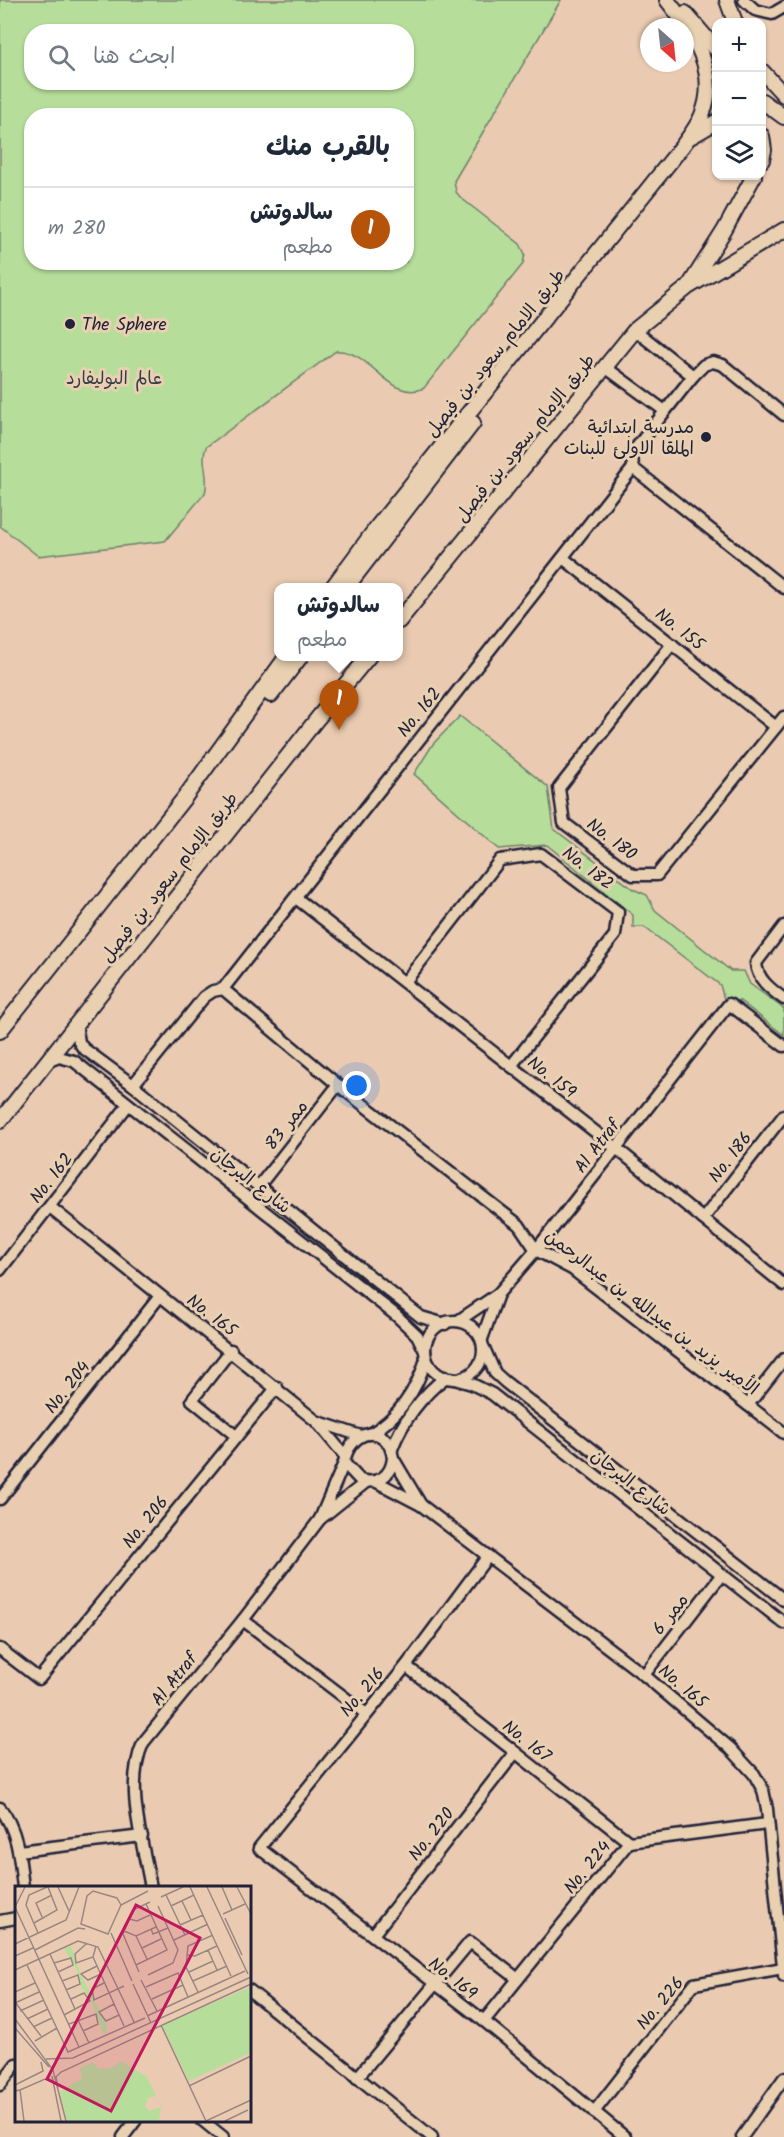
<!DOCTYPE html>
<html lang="ar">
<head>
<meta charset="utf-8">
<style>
  :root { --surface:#fff; --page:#f6f6f7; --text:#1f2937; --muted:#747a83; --line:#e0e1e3; --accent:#b45309 }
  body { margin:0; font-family:Kalam,"Playpen Sans Arabic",sans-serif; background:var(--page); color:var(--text); direction:rtl }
  .controls { position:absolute; right:18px; top:18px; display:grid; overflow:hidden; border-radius:12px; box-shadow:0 2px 4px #0004 }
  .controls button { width:54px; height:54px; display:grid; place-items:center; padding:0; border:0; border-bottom:2px solid var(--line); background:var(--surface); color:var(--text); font:30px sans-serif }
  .compass { position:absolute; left:640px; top:18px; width:54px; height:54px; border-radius:50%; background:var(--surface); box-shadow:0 2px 4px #0004; rotate:153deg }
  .you { position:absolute; left:357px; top:1086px; width:21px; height:21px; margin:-15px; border:4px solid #fff; border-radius:50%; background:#1a73e8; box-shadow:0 0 0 9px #1a73e833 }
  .badge { display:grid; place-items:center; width:39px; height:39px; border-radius:50%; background:var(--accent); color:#fff; font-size:20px; font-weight:700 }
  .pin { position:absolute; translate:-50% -50px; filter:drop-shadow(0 2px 3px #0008) }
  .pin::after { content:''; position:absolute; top:32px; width:21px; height:18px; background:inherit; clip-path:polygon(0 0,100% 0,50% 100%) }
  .popup { position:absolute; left:274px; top:583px; width:129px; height:78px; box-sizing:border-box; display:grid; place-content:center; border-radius:12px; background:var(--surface); filter:drop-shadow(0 2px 4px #0005); font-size:20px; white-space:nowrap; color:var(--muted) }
  .popup b { font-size:22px; color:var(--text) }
  .popup::after { content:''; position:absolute; left:50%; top:100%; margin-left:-12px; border:12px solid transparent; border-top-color:var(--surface) }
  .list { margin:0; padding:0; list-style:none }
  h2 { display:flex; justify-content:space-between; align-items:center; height:78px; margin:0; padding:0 24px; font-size:26px }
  h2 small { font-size:20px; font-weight:400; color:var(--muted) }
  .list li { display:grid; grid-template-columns:39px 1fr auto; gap:18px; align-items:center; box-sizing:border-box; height:84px; padding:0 24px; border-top:2px solid var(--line) }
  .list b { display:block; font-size:22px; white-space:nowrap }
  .list p { margin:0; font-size:20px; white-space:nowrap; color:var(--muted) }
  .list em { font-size:20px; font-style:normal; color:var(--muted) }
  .icon { flex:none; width:33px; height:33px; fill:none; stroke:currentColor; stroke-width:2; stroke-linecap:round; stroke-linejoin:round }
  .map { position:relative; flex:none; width:784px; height:2137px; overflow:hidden; direction:ltr }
  .search { position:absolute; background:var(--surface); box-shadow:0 2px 4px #0004; left:24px; top:24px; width:390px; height:66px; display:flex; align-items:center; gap:15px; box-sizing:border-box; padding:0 21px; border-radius:24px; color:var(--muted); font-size:22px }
  .panel { position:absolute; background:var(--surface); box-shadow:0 2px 4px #0004; left:24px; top:108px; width:390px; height:162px; border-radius:24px; direction:rtl }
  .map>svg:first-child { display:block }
  .green { fill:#b6de9a; stroke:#6c806a; stroke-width:1.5; fill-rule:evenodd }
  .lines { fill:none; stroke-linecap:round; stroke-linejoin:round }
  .minor-casing { stroke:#22223b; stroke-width:15 }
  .major-casing { stroke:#22223b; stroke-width:18 }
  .minor { stroke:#e8d0b0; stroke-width:10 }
  .major { stroke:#e8d0b0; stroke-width:14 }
  .poi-dot { fill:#22223b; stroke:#e8d0b0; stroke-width:2 }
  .labels { text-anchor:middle; stroke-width:6; stroke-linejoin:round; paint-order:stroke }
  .poi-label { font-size:18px; fill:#22223b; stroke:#e8d0b0; text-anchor:start }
  .street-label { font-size:18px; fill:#22223b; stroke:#e8d0b0 }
  .park-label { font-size:18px; fill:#383e49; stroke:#e8d0b0 }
  .inset-road { fill:none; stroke:#9a8782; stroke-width:1.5 }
  .view { fill:#c2185b; fill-opacity:0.15; stroke:#c2185b; stroke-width:3 }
  .inset-edge { fill:none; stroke:#22223b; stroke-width:3 }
</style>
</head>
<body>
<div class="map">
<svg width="784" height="2137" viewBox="0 0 784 2137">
  <rect width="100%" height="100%" fill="#eacbb1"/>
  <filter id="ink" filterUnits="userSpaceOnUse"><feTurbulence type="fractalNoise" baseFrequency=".0167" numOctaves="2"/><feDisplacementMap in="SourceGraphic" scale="12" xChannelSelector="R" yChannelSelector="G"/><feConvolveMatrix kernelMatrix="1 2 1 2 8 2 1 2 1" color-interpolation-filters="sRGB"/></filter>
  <g filter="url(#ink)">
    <g class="green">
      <path d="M 0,0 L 561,0 L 454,181 L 456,192 L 461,198 L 520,244 L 525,254 L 523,264 L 424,388 C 390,404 370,348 336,351 L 206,447 C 200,462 210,477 205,493 L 165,541 L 38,556 L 0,526 ZM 32,32 L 406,32 L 406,82 L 32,82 ZM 32,116 L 406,116 L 406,262 L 32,262 Z"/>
      <polygon points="460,716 548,787 554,829 633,889 647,895 655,910 731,971 744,971 750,984 784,1009 784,1035 740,1001 724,999 720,985 644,927 633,927 633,915 547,845 499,849 414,774 433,744"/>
    </g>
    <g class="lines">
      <g class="minor-casing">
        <g id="minor">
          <polyline points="744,0 755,10 772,14 784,7"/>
          <polyline points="635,330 693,376"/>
          <polyline points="605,367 665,411"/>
          <polyline points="633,468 784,588"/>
          <polyline points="563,558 776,727"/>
          <polyline points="672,644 559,788 564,823 633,875 657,875 784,717"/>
          <polyline points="296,898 616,1148 784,1285"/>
          <path d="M 784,926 L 756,963 C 757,980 772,990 784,999"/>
          <polyline points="405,982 500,860 541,854 618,912 615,935 511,1066"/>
          <polyline points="223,989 338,1085 519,1225 536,1250 572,1269 784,1433"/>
          <polyline points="76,1024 79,1042 83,1048 133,1085 421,1317 445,1324"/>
          <polyline points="46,1062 59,1057 74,1061 397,1316 417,1335 425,1351"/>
          <polyline points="133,1085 204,997 213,991 223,989 633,468 632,453 693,376 704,365 713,362 723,365 784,415"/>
          <polyline points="259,1186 338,1085"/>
          <polyline points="50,1207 316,1421 361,1436"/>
          <polyline points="703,1219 784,1115"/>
          <polyline points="0,1270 128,1105"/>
          <polyline points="498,1294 536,1250 729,1004 784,1046"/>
          <polyline points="458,1321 498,1294 482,1339"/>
          <circle cx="454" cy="1350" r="29"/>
          <polyline points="484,1348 495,1373 505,1382 784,1600"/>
          <polyline points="231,1350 192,1400 236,1436"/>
          <polyline points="451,1378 472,1384 492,1394 784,1623"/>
          <polyline points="748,1405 784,1359"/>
          <polyline points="316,1421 345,1456"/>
          <path d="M 370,1434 C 398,1418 417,1390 426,1359"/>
          <path d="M 392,1449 C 402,1422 422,1395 446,1377"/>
          <polyline points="344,1463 320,1519 366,1482"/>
          <path d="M 375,1481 L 421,1505 L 393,1458 C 388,1421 349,1429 344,1463 L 360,1480 C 378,1485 391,1476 393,1458"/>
          <polyline points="0,1499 160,1296"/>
          <polyline points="421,1505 644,1675 730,1748 754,1774 763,1790 767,1809 784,1976"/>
          <polyline points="488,1556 406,1666 259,1848 484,2021 625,2137"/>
          <polyline points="243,1620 365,1713"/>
          <polyline points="0,1649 39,1679 277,1387"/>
          <polyline points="406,1666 629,1842"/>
          <polyline points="644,1675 722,1574"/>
          <path d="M 0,1808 C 18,1830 20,1860 23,1888"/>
          <polyline points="19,1851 142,1836"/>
          <path d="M 151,1888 C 143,1842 124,1786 143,1743 L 243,1620 L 320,1519"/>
          <polyline points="0,1921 16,1918"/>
          <polyline points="373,1935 515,1753"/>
          <polyline points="249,1990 432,2137"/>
          <polyline points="484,2021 629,1842 767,1824"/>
          <polyline points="357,2078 470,1942 518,1979"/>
          <polyline points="0,2085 16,2064"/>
          <polyline points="594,2112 694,1984 783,1968"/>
          <polyline points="202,2120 223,2137"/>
          <polyline points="123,2137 136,2120"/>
          <polyline points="742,2137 784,2078"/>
        </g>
      </g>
      <g class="major-casing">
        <g id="major">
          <polyline points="727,0 735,22"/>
          <polyline points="685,13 716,49"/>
          <polyline points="762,71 784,95"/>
          <polyline points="762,101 784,117"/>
          <polyline points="692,136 716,122"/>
          <polyline points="762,136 764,150 762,160"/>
          <polyline points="689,286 724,231 754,176"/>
          <path d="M 332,588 L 377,527 L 673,158 C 683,145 696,130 702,115 C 720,72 693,33 667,0"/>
          <polyline points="346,588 473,423"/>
          <polyline points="399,621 635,330 688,287 784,230"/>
          <polyline points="271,695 301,656"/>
          <polyline points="0,1031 185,797 287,656"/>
          <polyline points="0,1121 317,719 369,656"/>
        </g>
      </g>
      <use href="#minor" class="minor"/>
      <use href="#major" class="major"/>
    </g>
  </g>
  <g class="poi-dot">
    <circle cx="70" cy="324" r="6"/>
    <circle cx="706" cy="437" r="6"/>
  </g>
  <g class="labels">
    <g class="poi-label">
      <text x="82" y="330">The Sphere</text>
      <text x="694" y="433" text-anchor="end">مدرسة ابتدائية<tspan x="694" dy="21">الملقا الاولئ للبنات</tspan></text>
    </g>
    <g class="street-label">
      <text transform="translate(495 353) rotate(-51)" y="6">طريق الامام سعود بن فيصل</text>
      <text transform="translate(525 438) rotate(-51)" y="6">طريق الإمام سعود بن فيصل</text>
      <text transform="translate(680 629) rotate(38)" y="6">No. 155</text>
      <text transform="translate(419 712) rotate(-51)" y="6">No. 162</text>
      <text transform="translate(612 839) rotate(37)" y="6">No. 180</text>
      <text transform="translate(588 868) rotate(37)" y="6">No. 182</text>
      <text transform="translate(169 877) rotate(-52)" y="6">طريق الإمام سعود بن فيصل</text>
      <text transform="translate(552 1077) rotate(38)" y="6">No. 159</text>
      <text transform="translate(286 1125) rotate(-52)" y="6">ممر 83</text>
      <text transform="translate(597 1146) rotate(-52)" y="6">Al Atraf</text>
      <text transform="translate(730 1157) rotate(-52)" y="6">No. 186</text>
      <text transform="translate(51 1178) rotate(-52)" y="6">No. 162</text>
      <text transform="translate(251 1180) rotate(38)" y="6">شارع البرجان</text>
      <text transform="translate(652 1312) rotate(37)" y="6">الأمير يزيد بن عبدالله بن عبدالرحمن</text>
      <text transform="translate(212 1315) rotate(37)" y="6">No. 165</text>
      <text transform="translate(67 1387) rotate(-52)" y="6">No. 204</text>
      <text transform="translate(631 1482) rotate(38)" y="6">شارع البرجان</text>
      <text transform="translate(145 1522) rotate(-51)" y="6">No. 206</text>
      <text transform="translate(670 1614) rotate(-52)" y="6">ممر 6</text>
      <text transform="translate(174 1679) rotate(-51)" y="6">Al Atraf</text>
      <text transform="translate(683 1686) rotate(40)" y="6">No. 165</text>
      <text transform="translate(362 1692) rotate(-50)" y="6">No. 216</text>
      <text transform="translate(527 1741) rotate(38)" y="6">No. 167</text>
      <text transform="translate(431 1834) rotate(-52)" y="6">No. 220</text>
      <text transform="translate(587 1867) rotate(-51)" y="6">No. 224</text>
      <text transform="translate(453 1978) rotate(38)" y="6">No. 169</text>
      <text transform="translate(660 2003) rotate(-50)" y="6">No. 226</text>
    </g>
    <g class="park-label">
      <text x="114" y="384">عالم البوليفارد</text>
    </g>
  </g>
  <g transform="translate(15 1886)">
    <rect width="236" height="236" fill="#eacbb1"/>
    <path d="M 56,60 L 66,89 L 91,136 L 92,147 L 88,148 L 77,116 L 65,99 L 61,82 L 49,63 ZM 235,101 L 235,167 L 174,195 L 147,139 ZM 106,175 L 132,191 L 141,210 L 133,212 L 130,220 L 134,225 L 146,221 L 144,235 L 52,235 L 45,206 L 67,192 L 65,182 L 78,176 L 83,183 L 98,181 Z" fill="#b6de9a"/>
    <path class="inset-road" d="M 43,1 L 54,25M 175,1 L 216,90M 192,1 L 233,88M 207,1 L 217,24M 222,1 L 236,28M 151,9 L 170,49M 146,11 L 168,1M 167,15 L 176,34M 106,19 L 102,12 L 78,5 L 72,10 L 66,38 L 93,48 L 106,19 L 133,5M 156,20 L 179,9M 0,21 L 64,161M 0,21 L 10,1M 208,28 L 230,18M 210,32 L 227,69M 28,33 L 21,17 L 37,9M 114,33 L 122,35 L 135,29M 19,37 L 42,24 L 33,1M 165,39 L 188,29M 136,43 L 138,48 L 153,42M 109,45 L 121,50 L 141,41M 23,47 L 11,19 L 14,9 L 32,1M 96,47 L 117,95M 121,50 L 132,73M 159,54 L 193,38M 72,57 L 60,68 L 61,77 L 78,71 L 81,60M 0,58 L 51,34 L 64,1M 127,62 L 146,53M 20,64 L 63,42 L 70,43M 193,64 L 202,84M 35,68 L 60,123M 173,69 L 180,70 L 202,60M 0,70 L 18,62M 78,71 L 109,140M 39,77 L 56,72 L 58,79 L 43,86M 12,79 L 53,166 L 130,132M 121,79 L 152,64 L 131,18M 82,80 L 66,88 L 73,94 L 86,88M 0,84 L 63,55 L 83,61 L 119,136M 124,86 L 108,48 L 118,24 L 135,16M 174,86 L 198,75M 133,89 L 158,77 L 163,64 L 143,20M 126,94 L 142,125M 47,95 L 63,89 L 65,98 L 51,104M 178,95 L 212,80M 89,97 L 77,103 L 79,114 L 109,100M 118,98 L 136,137M 131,101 L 163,87 L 173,111M 0,106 L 20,97M 183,106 L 171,81 L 173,60 L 198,49M 137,113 L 168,99M 0,116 L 26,150M 0,117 L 24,106M 99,118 L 84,126 L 91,135 L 104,129M 5,125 L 29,114M 49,129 L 75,115 L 69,107 L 56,113M 132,130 L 230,85M 0,133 L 38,184 L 51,235M 12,133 L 33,123M 63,134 L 74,157M 54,138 L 81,128 L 83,138 L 68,145M 146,139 L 191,235 L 236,214M 18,141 L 37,132M 0,142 L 34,181M 20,155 L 42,142M 31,173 L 58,172 L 236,91M 37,190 L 46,235M 0,199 L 28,185 L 26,176M 174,200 L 236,170M 43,202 L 41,191 L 46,186 L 236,98M 5,204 L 30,193 L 36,195M 0,205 L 5,204 L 9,235M 210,235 L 233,224"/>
    <path class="view" d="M 121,19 L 185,52 L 96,225 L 32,193 Z"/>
    <rect width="236" height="236" class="inset-edge"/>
  </g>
</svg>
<div class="controls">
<button>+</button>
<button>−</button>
<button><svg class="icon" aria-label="layers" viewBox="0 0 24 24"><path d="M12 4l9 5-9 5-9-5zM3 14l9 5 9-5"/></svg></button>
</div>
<svg class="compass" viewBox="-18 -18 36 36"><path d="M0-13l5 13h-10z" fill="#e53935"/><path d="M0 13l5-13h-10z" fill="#747a83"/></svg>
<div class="you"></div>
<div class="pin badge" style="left:339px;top:730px">1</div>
<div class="popup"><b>سالدوتش</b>مطعم</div>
<div class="search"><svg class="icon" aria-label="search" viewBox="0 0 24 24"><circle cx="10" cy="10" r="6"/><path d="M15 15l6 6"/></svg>ابحث هنا</div>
<section class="panel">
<h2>بالقرب منك<small></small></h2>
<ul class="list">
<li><span class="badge">1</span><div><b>سالدوتش</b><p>مطعم</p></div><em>280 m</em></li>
</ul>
</section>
</div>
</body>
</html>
